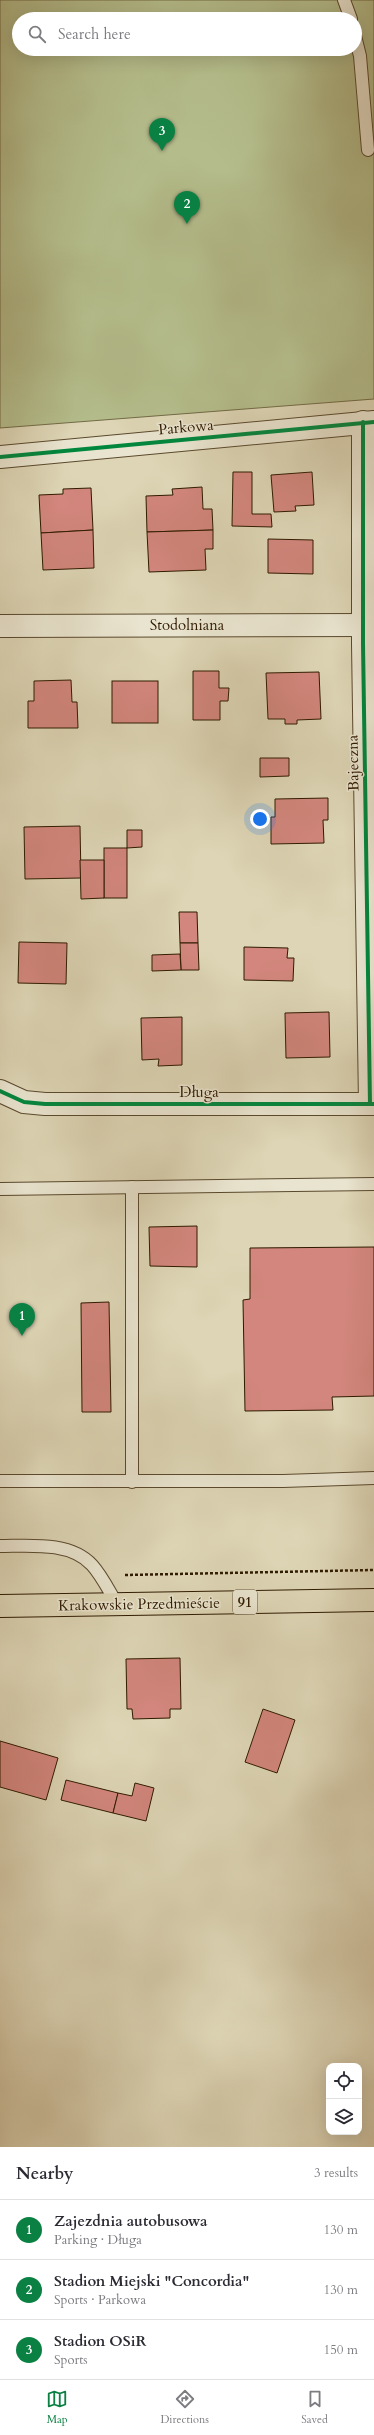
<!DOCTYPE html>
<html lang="en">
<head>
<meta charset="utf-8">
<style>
  :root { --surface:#fff; --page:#f7f7f7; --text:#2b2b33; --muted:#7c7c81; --line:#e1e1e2; --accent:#0b8043 }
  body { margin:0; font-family:Cardo,serif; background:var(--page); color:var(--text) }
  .controls { position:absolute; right:12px; bottom:12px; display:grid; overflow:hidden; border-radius:8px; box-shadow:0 4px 16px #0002 }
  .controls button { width:36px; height:36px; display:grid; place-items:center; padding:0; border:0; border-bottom:1px solid var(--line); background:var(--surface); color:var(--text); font:20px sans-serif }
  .you { position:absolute; left:260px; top:819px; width:14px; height:14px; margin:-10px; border:3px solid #fff; border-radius:50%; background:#1a73e8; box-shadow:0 0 0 6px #1a73e833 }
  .badge { display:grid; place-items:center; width:26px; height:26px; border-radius:50%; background:var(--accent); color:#fff; font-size:13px; font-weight:700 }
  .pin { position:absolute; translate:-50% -33px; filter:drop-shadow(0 1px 2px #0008) }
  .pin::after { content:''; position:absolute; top:21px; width:14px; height:12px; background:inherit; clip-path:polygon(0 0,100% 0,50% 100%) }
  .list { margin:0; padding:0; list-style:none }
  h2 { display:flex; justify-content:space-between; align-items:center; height:52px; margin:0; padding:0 16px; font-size:17px }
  h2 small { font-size:13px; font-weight:400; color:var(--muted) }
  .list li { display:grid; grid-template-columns:26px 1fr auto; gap:12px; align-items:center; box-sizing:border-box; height:60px; padding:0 16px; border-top:1px solid var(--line) }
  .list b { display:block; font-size:15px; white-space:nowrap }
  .list p { margin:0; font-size:13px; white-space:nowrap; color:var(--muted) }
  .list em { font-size:13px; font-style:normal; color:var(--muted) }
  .icon { flex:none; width:22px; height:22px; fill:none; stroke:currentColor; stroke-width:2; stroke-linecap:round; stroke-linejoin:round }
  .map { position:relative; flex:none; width:374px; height:2147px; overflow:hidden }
  .search { position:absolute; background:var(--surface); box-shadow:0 4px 16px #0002; left:12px; right:12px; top:12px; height:44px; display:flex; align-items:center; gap:10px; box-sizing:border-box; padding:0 14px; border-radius:22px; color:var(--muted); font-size:15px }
  .sheet { height:232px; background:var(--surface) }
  nav { display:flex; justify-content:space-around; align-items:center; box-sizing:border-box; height:56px; border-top:1px solid var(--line); background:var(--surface); font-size:11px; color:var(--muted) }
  nav a { display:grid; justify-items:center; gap:2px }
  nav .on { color:var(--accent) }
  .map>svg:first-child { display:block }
  .green { fill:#b4bc8b; stroke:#726b46; fill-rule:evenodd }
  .building { fill:#d2867d; stroke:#2f1a00 }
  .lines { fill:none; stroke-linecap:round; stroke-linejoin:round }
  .service-casing { stroke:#5a492d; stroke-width:14 }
  .minor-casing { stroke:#5a492d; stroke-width:24 }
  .primary-casing { stroke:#2f1a00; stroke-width:24 }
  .path { stroke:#2f1a00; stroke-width:2.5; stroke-dasharray:3 2; stroke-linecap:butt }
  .service { stroke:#e9e4cf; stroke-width:12 }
  .minor { stroke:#e9e4cf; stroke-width:22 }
  .primary { stroke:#ddd5b5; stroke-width:22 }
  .cycleway-casing { stroke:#e9e4cf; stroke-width:6 }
  .cycleway { stroke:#00873e; stroke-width:4 }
  .labels { text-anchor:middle; stroke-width:3; stroke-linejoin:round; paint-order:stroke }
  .shield { fill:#e9e4cf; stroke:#67573e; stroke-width:1 }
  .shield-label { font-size:14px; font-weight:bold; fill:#2f1a00 }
  .street-label { font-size:15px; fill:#2f1a00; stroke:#e9e4cf }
</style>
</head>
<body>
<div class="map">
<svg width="374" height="2147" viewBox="0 0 374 2147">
  <rect width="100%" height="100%" fill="#ddd5b5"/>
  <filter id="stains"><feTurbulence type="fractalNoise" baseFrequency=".005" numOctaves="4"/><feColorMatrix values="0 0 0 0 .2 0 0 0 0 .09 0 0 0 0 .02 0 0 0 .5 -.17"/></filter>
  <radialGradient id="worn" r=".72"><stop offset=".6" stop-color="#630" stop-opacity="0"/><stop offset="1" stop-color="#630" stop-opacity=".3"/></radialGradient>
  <path class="green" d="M 0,0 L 374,0 L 374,399 L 0,428 ZM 19,19 L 355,19 L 355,49 L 19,49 Z"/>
  <g class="building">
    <polygon points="233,472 252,472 252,514 271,514 272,527 232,526"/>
    <polygon points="312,472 314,505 295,506 296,511 274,512 271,475"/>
    <polygon points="202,487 203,509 212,509 213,530 147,532 146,496 173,495 172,489"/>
    <polygon points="91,488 93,530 41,533 39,495 63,494 63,489"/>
    <polygon points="93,530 94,568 43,570 41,533"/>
    <polygon points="213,530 213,549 205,549 206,570 149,572 147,532"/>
    <polygon points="268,539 313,540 313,574 268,573"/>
    <polygon points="193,671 219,671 219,688 229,688 228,701 220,701 220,720 193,720"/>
    <polygon points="319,672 321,719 297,720 297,724 285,724 285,719 268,719 266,673"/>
    <polygon points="71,680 72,702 77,702 78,728 28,728 28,701 34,701 34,681"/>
    <rect x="112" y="681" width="46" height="42"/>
    <polygon points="260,758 289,758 289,776 260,777"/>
    <polygon points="328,798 328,820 323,820 324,843 271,844 271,817 275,817 275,799"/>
    <polygon points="80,826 81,878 25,879 24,827"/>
    <polygon points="127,830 142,830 142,847 127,848"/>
    <rect x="104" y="848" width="23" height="50"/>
    <polygon points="80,860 104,860 104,898 81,899"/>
    <polygon points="179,912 197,912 198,943 180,943"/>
    <polygon points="19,942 67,943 66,984 18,983"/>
    <polygon points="180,943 198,943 199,970 181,970"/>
    <polygon points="244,947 288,948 287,958 294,958 293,981 244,980"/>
    <polygon points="180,954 181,970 152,971 152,955"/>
    <polygon points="329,1012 330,1057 286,1058 285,1013"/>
    <polygon points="182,1017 182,1065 158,1066 159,1059 142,1060 141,1018"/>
    <polygon points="197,1226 197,1267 150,1266 149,1227"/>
    <polygon points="374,1247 374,1396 332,1397 333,1410 245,1411 243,1300 250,1299 250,1248"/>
    <polygon points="109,1302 111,1412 82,1412 81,1303"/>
    <polygon points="180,1658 181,1709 170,1709 170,1718 133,1719 132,1709 127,1709 126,1659"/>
    <polygon points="263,1709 295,1720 277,1773 245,1762"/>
    <polygon points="0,1741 58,1758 46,1800 0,1787"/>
    <polygon points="66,1780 118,1793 113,1813 61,1800"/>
    <polygon points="135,1783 154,1788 146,1821 113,1813 118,1793 132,1796"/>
  </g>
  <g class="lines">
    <g class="service-casing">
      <g id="service">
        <polyline points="344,0 351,19"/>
        <polyline points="355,36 360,56 368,150"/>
        <polyline points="132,1187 132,1482"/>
        <polyline points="0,1189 374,1184"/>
        <polyline points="0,1481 283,1481 374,1478"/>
        <path d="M 0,1546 C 28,1546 70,1541 92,1565 C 102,1576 109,1591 117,1604"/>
      </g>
    </g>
    <g class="minor-casing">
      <g id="minor">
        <polyline points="363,422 363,644 370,1104"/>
        <polyline points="0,457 374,422"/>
        <polyline points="0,626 374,625"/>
        <polyline points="0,1091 24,1102 45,1104 374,1104"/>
      </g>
    </g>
    <g class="primary-casing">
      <polyline id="primary" points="0,1606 374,1600"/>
    </g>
    <polyline class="path" points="125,1575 374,1570"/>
    <use href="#service" class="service"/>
    <use href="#minor" class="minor"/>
    <use href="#primary" class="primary"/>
    <g class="cycleway-casing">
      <g id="cycleway">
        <polyline points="363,422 363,644 370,1104"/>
        <polyline points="0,457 374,422"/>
        <polyline points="0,1091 24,1102 45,1104 374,1104"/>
      </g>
    </g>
    <use href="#cycleway" class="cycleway"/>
  </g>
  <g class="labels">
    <rect class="shield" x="233" y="1590" width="24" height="24" rx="3"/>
    <g class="shield-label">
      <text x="245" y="1607">91</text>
    </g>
    <g class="street-label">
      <text transform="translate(186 427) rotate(-5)" y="5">Parkowa</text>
      <text x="187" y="630">Stodolniana</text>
      <text transform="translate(353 763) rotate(-91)" y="5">Bajeczna</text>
      <text x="199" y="1097">Długa</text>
      <text transform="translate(139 1604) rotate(-1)" y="5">Krakowskie Przedmieście</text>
    </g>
  </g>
  <rect width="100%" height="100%" filter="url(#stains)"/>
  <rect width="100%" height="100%" fill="url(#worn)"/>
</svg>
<div class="controls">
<button><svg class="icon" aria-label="locate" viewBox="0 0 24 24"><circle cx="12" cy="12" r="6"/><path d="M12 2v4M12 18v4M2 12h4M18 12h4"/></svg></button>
<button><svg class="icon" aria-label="layers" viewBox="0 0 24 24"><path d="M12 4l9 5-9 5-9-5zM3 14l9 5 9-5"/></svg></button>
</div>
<div class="you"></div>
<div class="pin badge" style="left:22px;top:1336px">1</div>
<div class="pin badge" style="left:187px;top:224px">2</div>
<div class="pin badge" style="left:162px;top:151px">3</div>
<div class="search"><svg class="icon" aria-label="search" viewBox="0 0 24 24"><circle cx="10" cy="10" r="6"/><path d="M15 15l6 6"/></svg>Search here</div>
</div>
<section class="sheet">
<h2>Nearby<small>3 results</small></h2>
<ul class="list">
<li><span class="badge">1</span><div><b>Zajezdnia autobusowa</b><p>Parking · Długa</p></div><em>130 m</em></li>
<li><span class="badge">2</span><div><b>Stadion Miejski &quot;Concordia&quot;</b><p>Sports · Parkowa</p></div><em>130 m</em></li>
<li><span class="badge">3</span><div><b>Stadion OSiR</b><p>Sports</p></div><em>150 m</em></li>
</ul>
</section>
<nav>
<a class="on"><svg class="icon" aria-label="map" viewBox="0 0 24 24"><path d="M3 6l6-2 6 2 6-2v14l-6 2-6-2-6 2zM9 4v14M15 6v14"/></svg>Map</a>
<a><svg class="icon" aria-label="directions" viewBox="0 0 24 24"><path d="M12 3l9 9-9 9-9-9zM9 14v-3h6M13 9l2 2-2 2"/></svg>Directions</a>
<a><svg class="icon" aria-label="saved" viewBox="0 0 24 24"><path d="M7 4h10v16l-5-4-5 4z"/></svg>Saved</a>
</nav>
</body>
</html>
